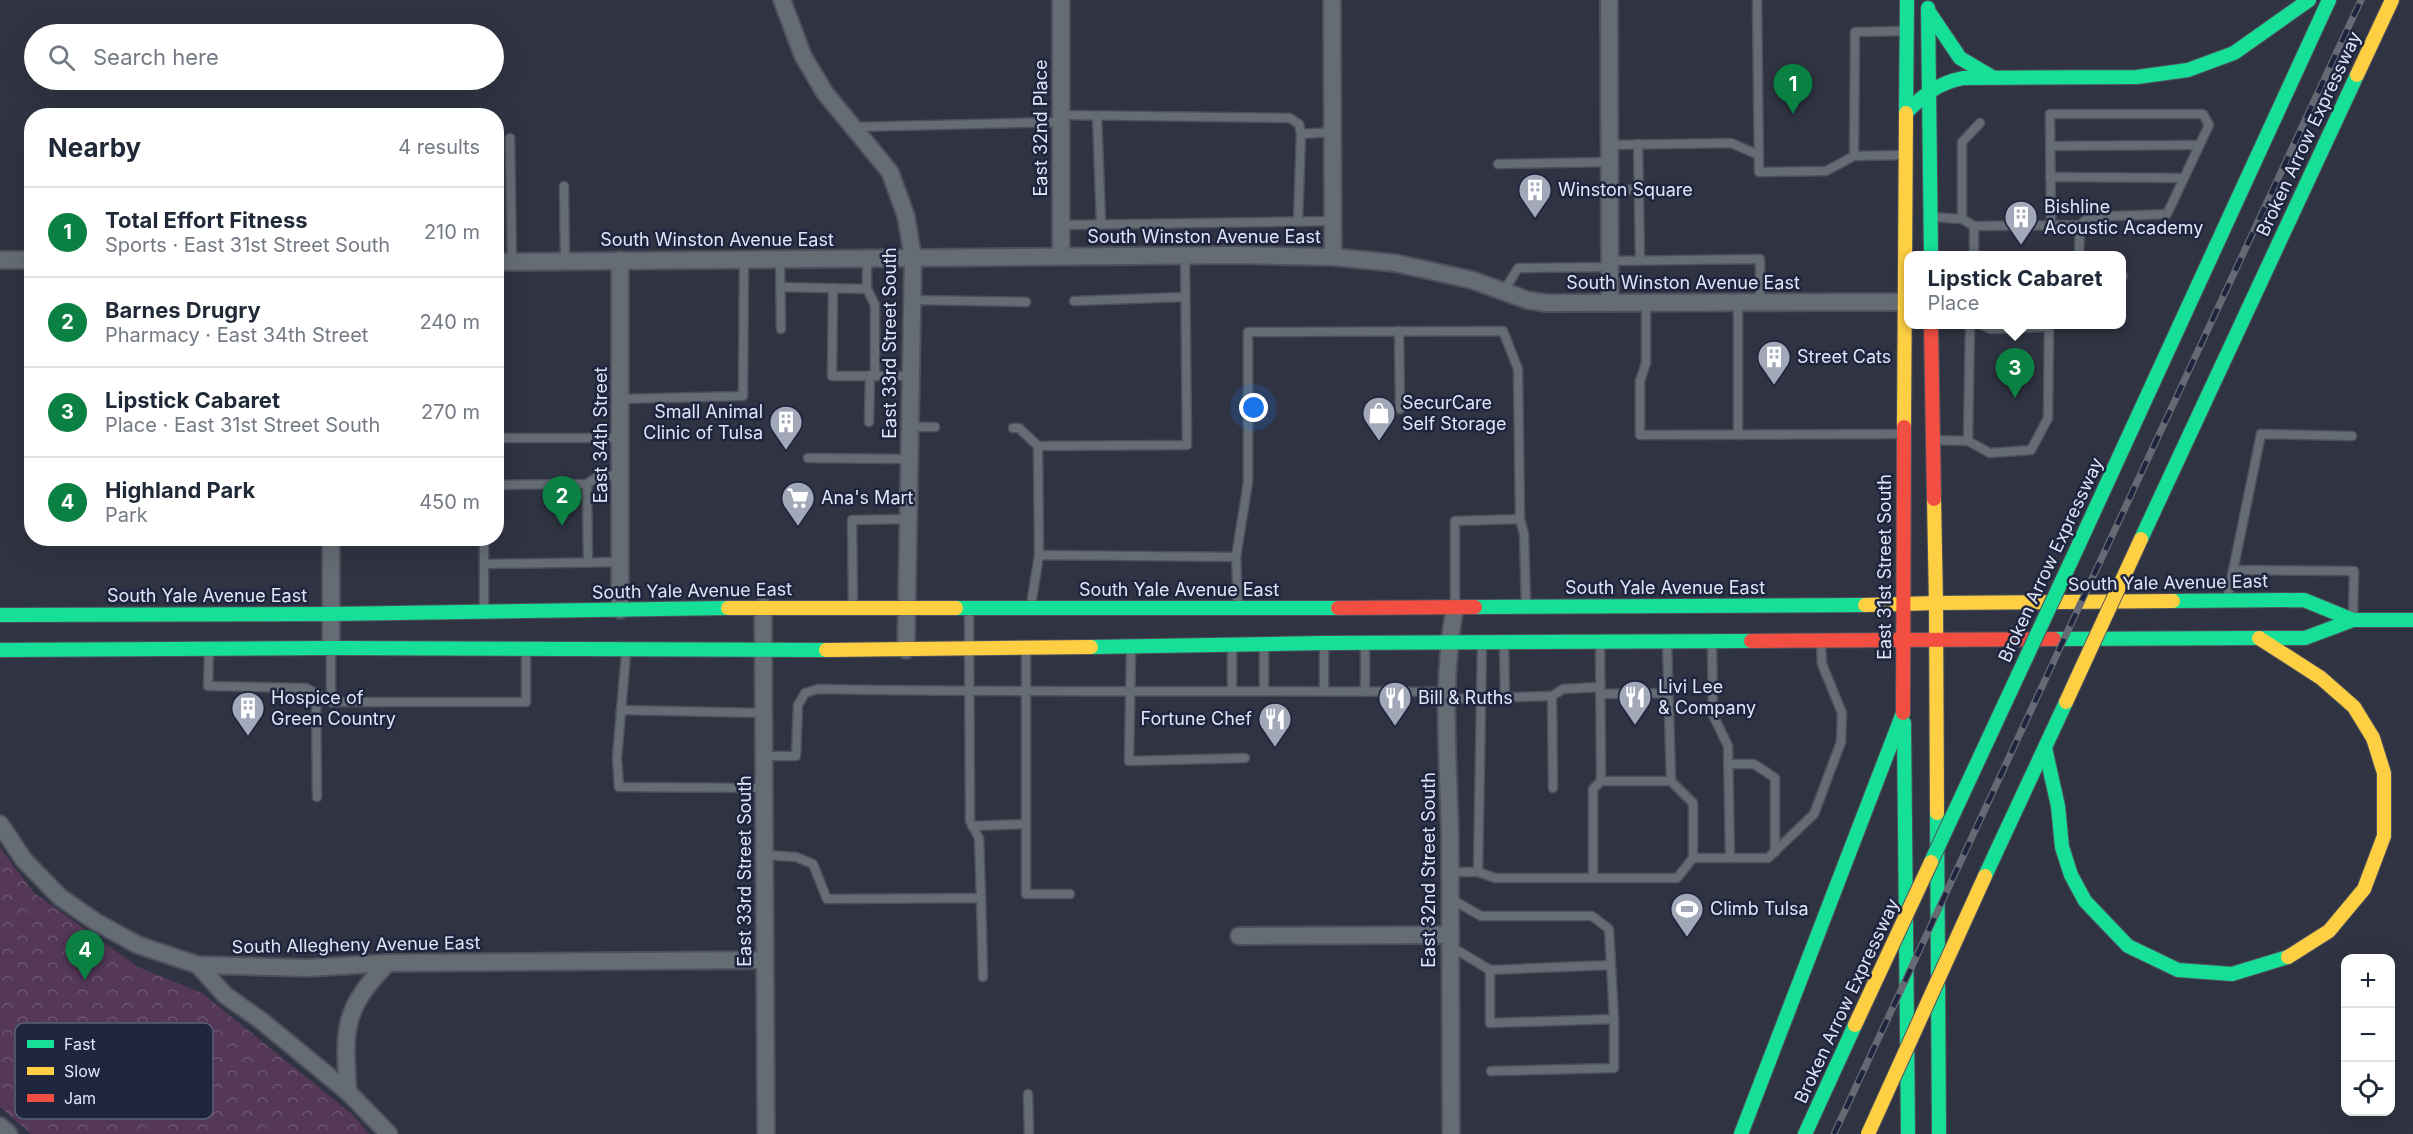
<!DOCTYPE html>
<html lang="en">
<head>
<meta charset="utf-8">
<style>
  :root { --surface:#fff; --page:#f2f2f3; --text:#1f2937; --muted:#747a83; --line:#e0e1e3; --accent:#0b8043 }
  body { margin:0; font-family:Inter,sans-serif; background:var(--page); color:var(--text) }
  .controls { position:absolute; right:18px; bottom:18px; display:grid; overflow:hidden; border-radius:12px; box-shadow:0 6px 24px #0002 }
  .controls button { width:54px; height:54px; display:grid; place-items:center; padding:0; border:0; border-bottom:2px solid var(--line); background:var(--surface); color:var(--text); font:30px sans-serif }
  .you { position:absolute; left:1254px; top:408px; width:21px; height:21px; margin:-15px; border:4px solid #fff; border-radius:50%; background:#1a73e8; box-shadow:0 0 0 9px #1a73e833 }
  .badge { display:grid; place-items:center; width:39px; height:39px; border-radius:50%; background:var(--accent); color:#fff; font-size:20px; font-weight:700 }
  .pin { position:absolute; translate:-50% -50px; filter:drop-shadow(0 2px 3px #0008) }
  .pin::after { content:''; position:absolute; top:32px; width:21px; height:18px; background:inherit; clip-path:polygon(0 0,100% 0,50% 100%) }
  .popup { position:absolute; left:1904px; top:251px; width:222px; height:78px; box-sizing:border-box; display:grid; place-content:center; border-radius:12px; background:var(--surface); filter:drop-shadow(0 2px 4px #0005); font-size:20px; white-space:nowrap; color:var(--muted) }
  .popup b { font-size:22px; color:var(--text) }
  .popup::after { content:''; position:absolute; left:50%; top:100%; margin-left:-12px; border:12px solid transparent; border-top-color:var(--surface) }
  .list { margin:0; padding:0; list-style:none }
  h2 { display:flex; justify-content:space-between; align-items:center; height:78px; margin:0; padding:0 24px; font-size:26px }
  h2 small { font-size:20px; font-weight:400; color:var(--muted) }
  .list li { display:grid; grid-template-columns:39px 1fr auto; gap:18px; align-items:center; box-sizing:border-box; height:90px; padding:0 24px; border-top:2px solid var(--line) }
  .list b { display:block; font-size:22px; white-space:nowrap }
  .list p { margin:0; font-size:20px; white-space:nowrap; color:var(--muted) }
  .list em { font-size:20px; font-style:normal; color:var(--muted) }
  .icon { flex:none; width:33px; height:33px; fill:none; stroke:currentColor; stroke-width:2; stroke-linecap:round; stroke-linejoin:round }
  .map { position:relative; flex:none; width:2413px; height:1134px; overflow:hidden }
  .search { position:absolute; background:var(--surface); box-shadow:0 6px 24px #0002; left:24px; top:24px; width:480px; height:66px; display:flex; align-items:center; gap:15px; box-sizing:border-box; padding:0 21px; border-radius:33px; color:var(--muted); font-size:22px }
  .panel { position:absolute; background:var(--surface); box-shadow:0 6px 24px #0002; left:24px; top:108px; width:480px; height:438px; border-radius:24px }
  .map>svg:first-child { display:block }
  .park { fill:url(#park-crowns) }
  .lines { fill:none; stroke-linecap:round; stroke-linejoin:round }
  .lane-casing { stroke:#4e515d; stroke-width:11 }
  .street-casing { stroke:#4e515d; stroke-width:20 }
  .fast-casing { stroke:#4e515d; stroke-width:16 }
  .slow-casing { stroke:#4e515d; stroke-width:16 }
  .jam-casing { stroke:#4e515d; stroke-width:16 }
  .lane { stroke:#656c74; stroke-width:8 }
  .street { stroke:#656c74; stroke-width:16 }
  .fast { stroke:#16e098; stroke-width:14 }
  .slow { stroke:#ffcf43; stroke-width:14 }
  .jam { stroke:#f24e42; stroke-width:14 }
  .rail-casing { stroke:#666a74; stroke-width:7 }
  .rail { stroke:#1f253e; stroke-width:4.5; stroke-dasharray:14; stroke-linecap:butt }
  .fast-bridge-casing { stroke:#4e515d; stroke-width:16; stroke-linecap:butt }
  .slow-bridge-casing { stroke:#4e515d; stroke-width:16; stroke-linecap:butt }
  .fast-bridge { stroke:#16e098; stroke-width:14 }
  .slow-bridge { stroke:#ffcf43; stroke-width:14 }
  .labels { text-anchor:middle; stroke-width:5; stroke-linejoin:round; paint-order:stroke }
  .street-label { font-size:18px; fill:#e1e6f7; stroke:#1f253e }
  .poi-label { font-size:18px; fill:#e1e6f7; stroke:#1f253e; text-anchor:start }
  .key { fill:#1f253e; stroke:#595f76; stroke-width:1.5 }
  .key-label { font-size:16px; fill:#e1e6f7 }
</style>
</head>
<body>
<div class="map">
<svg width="2413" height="1134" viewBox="0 0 2413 1134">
  <defs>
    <pattern id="park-crowns" width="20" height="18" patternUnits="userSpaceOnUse" patternTransform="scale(1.5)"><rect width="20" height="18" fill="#553858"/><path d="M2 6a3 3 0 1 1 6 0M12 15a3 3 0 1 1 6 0" fill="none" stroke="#6d5571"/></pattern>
  </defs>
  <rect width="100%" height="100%" fill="#303442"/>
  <polygon class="park" points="0,848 34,893 138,967 202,993 352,1114 369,1134 31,1134 0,1107"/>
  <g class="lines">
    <g class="lane-casing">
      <g id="lane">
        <polyline points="1757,0 1759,172 1826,171 1854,156"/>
        <polyline points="1061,115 1290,118 1299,124 1301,134 1298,221"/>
        <polyline points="1097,116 1101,223"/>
        <polyline points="854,127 1061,122"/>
        <polyline points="1301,134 1332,132"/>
        <polyline points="510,138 512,262"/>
        <polyline points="1638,144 1640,260"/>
        <polyline points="1609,145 1731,143 1759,155"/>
        <polyline points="2050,146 2199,145"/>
        <polyline points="1903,155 1854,156 1855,32 1906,31"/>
        <polyline points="1498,164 1610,162"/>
        <polyline points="2050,177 2184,178"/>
        <polyline points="564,186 565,261"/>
        <polyline points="1610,191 1639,189"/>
        <polyline points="1932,217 1962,219 1974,226 2080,225 2089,217 2167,214 2209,125 2203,114 2050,114 2051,225"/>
        <polyline points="1962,219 1962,142 1980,123"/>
        <polyline points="1061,225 1333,221"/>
        <polyline points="1974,226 1974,255"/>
        <polyline points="2079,255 2080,225"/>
        <polyline points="780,259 781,329"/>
        <polyline points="867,259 867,289"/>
        <polyline points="1610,261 1760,259 1760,302"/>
        <polyline points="2122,276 2123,276"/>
        <polyline points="780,287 867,289 875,305 875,376"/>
        <polyline points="833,288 832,376 910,376"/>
        <polyline points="1504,291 1518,268 1610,267"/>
        <polyline points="912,300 1026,302"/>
        <polyline points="1074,301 1184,297"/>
        <polyline points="1646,303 1646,363 1640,381 1640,435 1902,434"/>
        <polyline points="1970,324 1968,441 1990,453 2031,450 2048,418 2049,327 1991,329 1980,324"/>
        <polyline points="1399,331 1400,409"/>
        <polyline points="620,399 743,396 744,259"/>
        <polyline points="869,422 870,375"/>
        <polyline points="909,427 935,427"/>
        <polyline points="1013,428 1019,428 1038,446"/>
        <polyline points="1738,435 1738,302"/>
        <polyline points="496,438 620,438"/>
        <polyline points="1933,440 1968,441"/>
        <polyline points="808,458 909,459"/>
        <polyline points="587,484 588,562"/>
        <polyline points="496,485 587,484 600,475 621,476"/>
        <polyline points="484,538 484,610"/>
        <polyline points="1039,555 1038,446 1187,445 1185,255"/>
        <polyline points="484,564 620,562"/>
        <polyline points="2233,570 2354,571 2353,617"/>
        <polyline points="2227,600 2261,434 2352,436"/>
        <polyline points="853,605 852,520 908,519"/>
        <polyline points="1031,605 1039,555 1236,557"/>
        <polyline points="1238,605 1236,557 1248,482 1248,332 1503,331 1518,369 1520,519 1524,534 1526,605"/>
        <polyline points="1455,606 1455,521 1520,519"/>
        <polyline points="969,610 970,821 979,838 981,898"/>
        <polyline points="1600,643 1601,781"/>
        <polyline points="1667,643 1671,781 1693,803 1693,858"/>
        <polyline points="1504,644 1505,697"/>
        <polyline points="1264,647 1264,691"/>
        <polyline points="1232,648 1232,691"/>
        <polyline points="1131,650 1129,761 1245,758"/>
        <polyline points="209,651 208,686 306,688 331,702 526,702 526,653"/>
        <polyline points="1026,651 1026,894 1070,894"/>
        <polyline points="626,653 617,758 619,787 764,788"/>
        <polyline points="1324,691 1324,647"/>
        <polyline points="1365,692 1365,646"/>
        <polyline points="316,693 317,797"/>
        <polyline points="1600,694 1668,693"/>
        <polyline points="1552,696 1563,689 1600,687"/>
        <polyline points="1448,699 1552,696 1553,788"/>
        <polyline points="331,702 331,652"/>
        <polyline points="621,710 763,713"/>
        <path d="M 764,756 L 796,756 L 798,705 L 805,693 L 818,689 C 1028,693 1238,690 1447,692"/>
        <polyline points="1728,764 1754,764 1775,778 1775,852"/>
        <polyline points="972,826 1026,824"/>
        <polyline points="764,855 796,857 813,864 827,899 981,898 983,977"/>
        <polyline points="1730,858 1768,858 1814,814 1841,742 1842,713 1822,664 1821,642"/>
        <polyline points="1450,872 1478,872 1495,878 1677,878 1693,858 1730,858 1728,746 1713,715 1712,643"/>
        <polyline points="1478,872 1482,644"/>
        <polyline points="1593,878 1593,789 1601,781 1671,781"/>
        <polyline points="1451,899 1481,916 1592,916 1609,929 1614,1019 1490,1023 1490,970"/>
        <polyline points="1450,946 1490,970 1611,965"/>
        <polyline points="1491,1071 1614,1068 1614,1019"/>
        <polyline points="1028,1094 1029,1134"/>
      </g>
    </g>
    <g class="street-casing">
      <g id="street">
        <polyline points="782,0 803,56 825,93 890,172 906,216 913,258 906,650"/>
        <polyline points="1332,0 1333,257"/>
        <polyline points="1609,0 1610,303"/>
        <polyline points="1061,256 1061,0"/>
        <polyline points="0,260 32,260"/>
        <polyline points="620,260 620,610"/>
        <polyline points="496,262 1237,255 1333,257 1395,263 1472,280 1527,300 1546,303 1904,302"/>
        <polyline points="763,607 766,1134"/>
        <polyline points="331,648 331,538"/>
        <polyline points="0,824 24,860 60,897 96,922 138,945 198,965 307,968 388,963 765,960"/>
        <polyline points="1239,936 1449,935"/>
        <polyline points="198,965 225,995 263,1022 348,1092 389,1134"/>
        <path d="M 348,1092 C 344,1030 342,1009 388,963"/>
        <polyline points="0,1126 9,1134"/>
        <path d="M 1451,1134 C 1450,1034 1451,934 1450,834 C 1448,758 1441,681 1455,607"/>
      </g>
    </g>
    <g class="fast-casing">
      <g id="fast">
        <polyline points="1928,8 1931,255"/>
        <polyline points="1929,12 1960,58 1992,77"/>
        <polyline points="1906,113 1907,0"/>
        <path d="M 1906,113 C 1923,95 1938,83 1963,78 L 2137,77 L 2188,70 L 2234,53 L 2309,0"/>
        <polyline points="2141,539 2357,75"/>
        <polyline points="2079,544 2329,0"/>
        <polyline points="2173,601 2304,600 2353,620"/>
        <polyline points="1475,607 1865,605"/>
        <polyline points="956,608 1338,608"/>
        <polyline points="0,615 331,614 728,608"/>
        <polyline points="2259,638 2305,638 2353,620 2413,620"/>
        <polyline points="2054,639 2259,638"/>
        <polyline points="1091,647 1324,643 1751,641"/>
        <polyline points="0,650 331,648 826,650"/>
        <polyline points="1904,723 1908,1134"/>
        <polyline points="2045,748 2058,806 2062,847 2071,875 2085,901 2128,946 2178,970 2232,974 2288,957"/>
        <polyline points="1937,813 1939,1134"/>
        <polyline points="1985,876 2066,702"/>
        <polyline points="1741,1134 1903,713"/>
        <polyline points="1805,1134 1855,1025"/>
      </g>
    </g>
    <g class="slow-casing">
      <g id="slow">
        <polyline points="2357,75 2392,0"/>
        <polyline points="1904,427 1906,113"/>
        <polyline points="1934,499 1936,603 2173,601"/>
        <polyline points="1865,605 1936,603 1937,813"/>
        <polyline points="728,608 956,608"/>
        <polyline points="2259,638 2321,678 2354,707 2373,738 2384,773 2384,836 2364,889 2329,931 2288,957"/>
        <polyline points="826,650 1091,647"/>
      </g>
    </g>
    <g class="jam-casing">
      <g id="jam">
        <polyline points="1931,324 1934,499"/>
        <polyline points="1338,608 1475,607"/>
        <polyline points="1751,641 2054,639"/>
        <polyline points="1903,713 1904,427"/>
      </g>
    </g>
    <use href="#lane" class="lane"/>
    <use href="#street" class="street"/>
    <use href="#fast" class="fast"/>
    <use href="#slow" class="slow"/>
    <use href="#jam" class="jam"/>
    <g class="rail-casing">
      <polyline id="rail" points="1834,1134 2361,0"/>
    </g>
    <use href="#rail" class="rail"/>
    <g class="fast-bridge-casing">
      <polyline id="fast-bridge" points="1931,862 2079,544"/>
    </g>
    <g class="slow-bridge-casing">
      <g id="slow-bridge">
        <polyline points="2066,702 2141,539"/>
        <polyline points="1855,1025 1931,862"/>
        <polyline points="1868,1134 1985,876"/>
      </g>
    </g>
    <use href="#fast-bridge" class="fast-bridge"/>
    <use href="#slow-bridge" class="slow-bridge"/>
  </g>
  <defs>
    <g id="building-pin" transform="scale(1.725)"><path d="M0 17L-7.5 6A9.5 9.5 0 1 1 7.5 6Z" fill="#a3a8b8" stroke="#1f253e"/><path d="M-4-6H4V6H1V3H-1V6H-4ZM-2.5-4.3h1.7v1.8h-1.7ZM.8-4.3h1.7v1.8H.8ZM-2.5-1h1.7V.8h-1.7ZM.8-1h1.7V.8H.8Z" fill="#fff"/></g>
    <g id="shop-pin" transform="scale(1.725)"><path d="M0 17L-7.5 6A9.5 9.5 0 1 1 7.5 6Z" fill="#a3a8b8" stroke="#1f253e"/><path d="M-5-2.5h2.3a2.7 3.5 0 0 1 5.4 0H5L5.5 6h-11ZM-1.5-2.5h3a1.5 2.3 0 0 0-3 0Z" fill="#fff"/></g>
    <g id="supermarket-pin" transform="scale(1.725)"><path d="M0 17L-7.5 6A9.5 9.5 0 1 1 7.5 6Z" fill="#a3a8b8" stroke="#1f253e"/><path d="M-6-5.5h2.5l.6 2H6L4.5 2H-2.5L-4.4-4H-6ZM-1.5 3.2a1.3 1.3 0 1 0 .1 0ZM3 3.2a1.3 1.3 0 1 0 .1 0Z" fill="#fff"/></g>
    <g id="restaurant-pin" transform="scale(1.725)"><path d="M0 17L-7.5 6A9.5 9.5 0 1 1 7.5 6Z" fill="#a3a8b8" stroke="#1f253e"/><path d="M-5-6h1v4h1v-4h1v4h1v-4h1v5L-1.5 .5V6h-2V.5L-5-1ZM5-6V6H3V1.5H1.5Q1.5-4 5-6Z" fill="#fff"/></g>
    <g id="stadium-pin" transform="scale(1.725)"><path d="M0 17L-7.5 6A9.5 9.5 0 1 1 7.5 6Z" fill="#a3a8b8" stroke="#1f253e"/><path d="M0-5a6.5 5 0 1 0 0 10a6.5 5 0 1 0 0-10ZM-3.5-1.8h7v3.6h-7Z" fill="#fff"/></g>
  </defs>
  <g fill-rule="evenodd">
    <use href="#building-pin" x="1535" y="190"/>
    <use href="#building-pin" x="2021" y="217"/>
    <use href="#building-pin" x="1774" y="357"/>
    <use href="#shop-pin" x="1379" y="413"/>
    <use href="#building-pin" x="786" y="422"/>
    <use href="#supermarket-pin" x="798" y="498"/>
    <use href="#restaurant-pin" x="1635" y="697"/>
    <use href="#restaurant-pin" x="1395" y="698"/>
    <use href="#building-pin" x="248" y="708"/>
    <use href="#restaurant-pin" x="1275" y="719"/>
    <use href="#stadium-pin" x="1687" y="909"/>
  </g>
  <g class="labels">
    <g class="street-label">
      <text transform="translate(1041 128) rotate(-90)" y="6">East 32nd Place</text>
      <text transform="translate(2309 134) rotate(-65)" y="6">Broken Arrow Expressway</text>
      <text x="1204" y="243">South Winston Avenue East</text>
      <text x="717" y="246">South Winston Avenue East</text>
      <text x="1683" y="289">South Winston Avenue East</text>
      <text transform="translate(890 343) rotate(-90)" y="6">East 33rd Street South</text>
      <text transform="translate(601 435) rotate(-90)" y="6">East 34th Street</text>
      <text transform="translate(2051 560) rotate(-65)" y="6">Broken Arrow Expressway</text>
      <text transform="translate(1885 567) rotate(-90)" y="6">East 31st Street South</text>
      <text transform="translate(2168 583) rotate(-1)" y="6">South Yale Avenue East</text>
      <text x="1665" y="594">South Yale Avenue East</text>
      <text x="1179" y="596">South Yale Avenue East</text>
      <text transform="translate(692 591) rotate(-1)" y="6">South Yale Avenue East</text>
      <text x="207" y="602">South Yale Avenue East</text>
      <text transform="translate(1429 870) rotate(-90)" y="6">East 32nd Street South</text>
      <text transform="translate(745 871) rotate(-90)" y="6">East 33rd Street South</text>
      <text transform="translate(356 945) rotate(-1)" y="6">South Allegheny Avenue East</text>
      <text transform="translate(1847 1001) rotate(-65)" y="6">Broken Arrow Expressway</text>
    </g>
    <g class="poi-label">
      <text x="1558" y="196">Winston Square</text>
      <text x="2044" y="213">Bishline<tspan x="2044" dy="21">Acoustic Academy</tspan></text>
      <text x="1797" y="363">Street Cats</text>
      <text x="1402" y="409">SecurCare<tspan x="1402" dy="21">Self Storage</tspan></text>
      <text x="763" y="418" text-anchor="end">Small Animal<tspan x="763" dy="21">Clinic of Tulsa</tspan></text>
      <text x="821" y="504">Ana's Mart</text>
      <text x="1658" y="693">Livi Lee<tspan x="1658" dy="21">&amp; Company</tspan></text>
      <text x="271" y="704">Hospice of<tspan x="271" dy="21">Green Country</tspan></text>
      <text x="1418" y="704">Bill &amp; Ruths</text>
      <text x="1252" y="725" text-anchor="end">Fortune Chef</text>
      <text x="1710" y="915">Climb Tulsa</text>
    </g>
  </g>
  <rect x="15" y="1023" width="198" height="96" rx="9" class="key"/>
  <rect x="27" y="1040" width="27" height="8" fill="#16e098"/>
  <rect x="27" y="1067" width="27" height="8" fill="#ffcf43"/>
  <rect x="27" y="1094" width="27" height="8" fill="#f24e42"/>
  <g class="key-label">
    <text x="64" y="1050">Fast</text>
    <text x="64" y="1077">Slow</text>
    <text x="64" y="1104">Jam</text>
  </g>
</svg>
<div class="controls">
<button>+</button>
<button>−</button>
<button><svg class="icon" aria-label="locate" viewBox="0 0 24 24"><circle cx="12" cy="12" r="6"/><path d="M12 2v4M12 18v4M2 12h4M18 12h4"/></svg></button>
</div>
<div class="you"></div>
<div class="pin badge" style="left:1793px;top:114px">1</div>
<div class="pin badge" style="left:562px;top:526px">2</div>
<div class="pin badge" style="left:2015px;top:398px">3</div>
<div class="popup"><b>Lipstick Cabaret</b>Place</div>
<div class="pin badge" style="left:85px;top:980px">4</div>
<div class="search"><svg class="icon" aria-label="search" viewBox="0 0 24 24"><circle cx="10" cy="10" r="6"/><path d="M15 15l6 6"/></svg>Search here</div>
<section class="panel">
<h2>Nearby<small>4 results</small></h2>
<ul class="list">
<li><span class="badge">1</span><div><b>Total Effort Fitness</b><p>Sports · East 31st Street South</p></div><em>210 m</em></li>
<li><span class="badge">2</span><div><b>Barnes Drugry</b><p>Pharmacy · East 34th Street</p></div><em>240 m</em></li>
<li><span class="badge">3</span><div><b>Lipstick Cabaret</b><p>Place · East 31st Street South</p></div><em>270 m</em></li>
<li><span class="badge">4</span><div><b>Highland Park</b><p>Park</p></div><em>450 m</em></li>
</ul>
</section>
</div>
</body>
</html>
